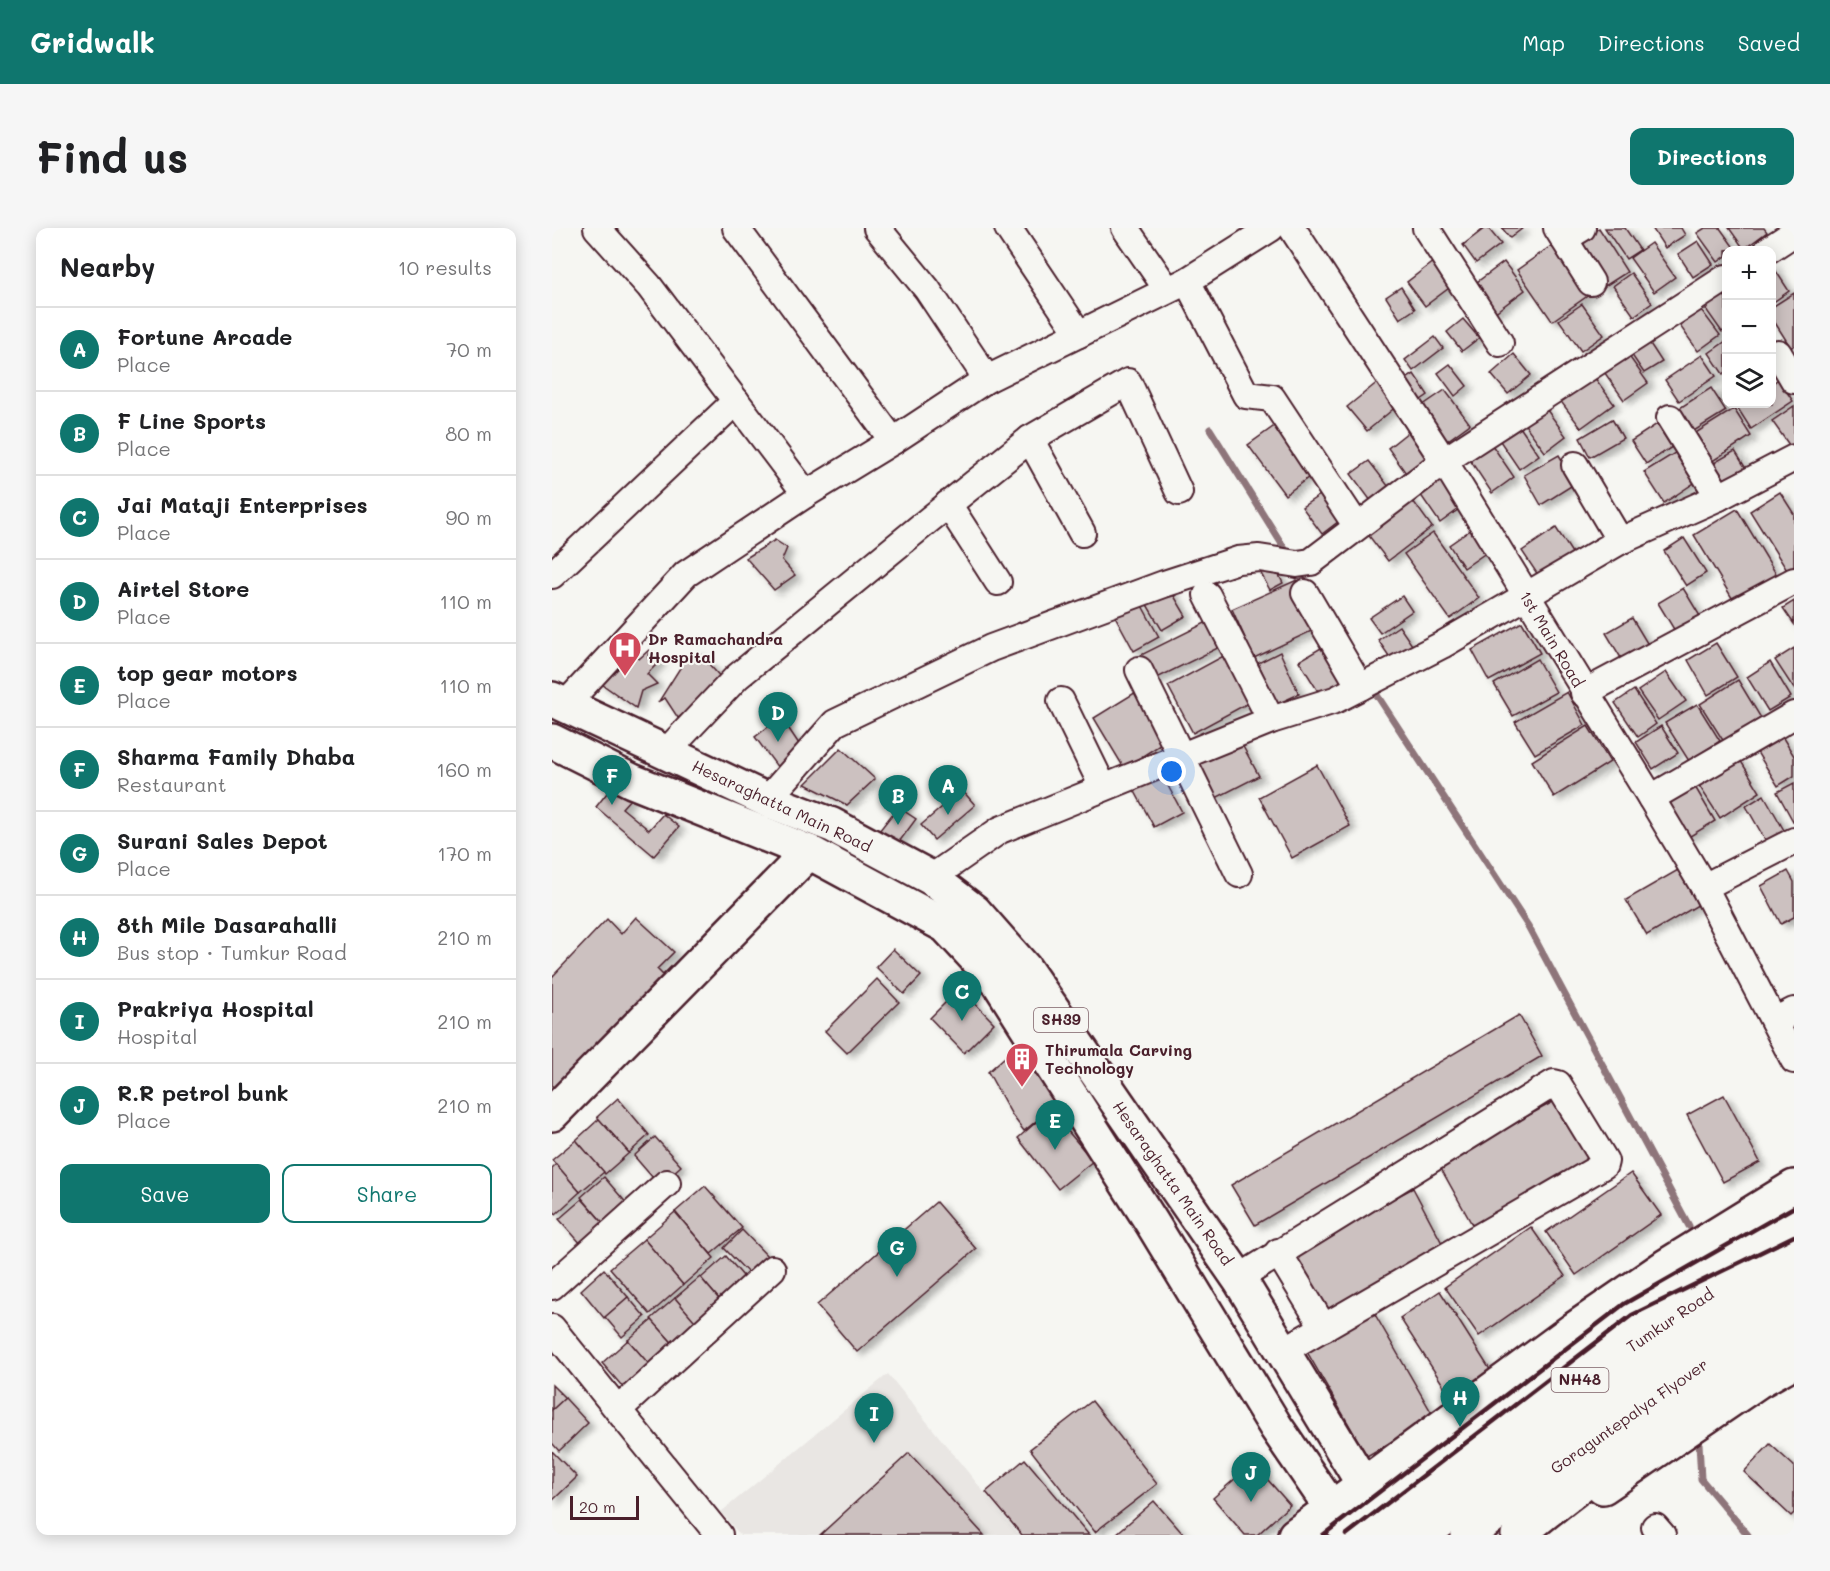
<!DOCTYPE html>
<html lang="en">
<head>
<meta charset="utf-8">
<style>
  :root { --surface:#fff; --page:#f6f6f6; --text:#202124; --muted:#757577; --line:#e0e0e0; --accent:#0f766e }
  body { margin:0; font-family:Mali,sans-serif; background:var(--page); color:var(--text) }
  .controls { position:absolute; right:18px; top:18px; display:grid; overflow:hidden; border-radius:12px; box-shadow:0 3px 15px #0003 }
  .controls button { width:54px; height:54px; display:grid; place-items:center; padding:0; border:0; border-bottom:2px solid var(--line); background:var(--surface); color:var(--text); font:30px sans-serif }
  .scale { position:absolute; left:18px; bottom:15px; width:69px; box-sizing:border-box; padding-left:6px; border:3px solid #4a1f2b; border-top:0; font-size:16px; line-height:21px; white-space:nowrap; color:#4a1f2b; -webkit-text-stroke:4px #f6f6f2; paint-order:stroke }
  .you { position:absolute; left:620px; top:544px; width:21px; height:21px; margin:-15px; border:4px solid #fff; border-radius:50%; background:#1a73e8; box-shadow:0 0 0 9px #1a73e833 }
  .badge { display:grid; place-items:center; width:39px; height:39px; border-radius:50%; background:var(--accent); color:#fff; font-size:20px; font-weight:700 }
  .pin { position:absolute; translate:-50% -50px; filter:drop-shadow(0 2px 3px #0008) }
  .pin::after { content:''; position:absolute; top:32px; width:21px; height:18px; background:inherit; clip-path:polygon(0 0,100% 0,50% 100%) }
  .list { margin:0; padding:0; list-style:none }
  h2 { display:flex; justify-content:space-between; align-items:center; height:78px; margin:0; padding:0 24px; font-size:26px }
  h2 small { font-size:20px; font-weight:400; color:var(--muted) }
  .list li { display:grid; grid-template-columns:39px 1fr auto; gap:18px; align-items:center; box-sizing:border-box; height:84px; padding:0 24px; border-top:2px solid var(--line) }
  .list b { display:block; font-size:22px; white-space:nowrap }
  .list p { margin:0; font-size:20px; white-space:nowrap; color:var(--muted) }
  .list em { font-size:20px; font-style:normal; color:var(--muted) }
  .actions { display:flex; gap:12px; padding:18px 24px }
  .actions a { flex:1; padding:14px 0; border:2px solid var(--accent); border-radius:12px; text-align:center; font-size:21px; color:var(--accent) }
  .actions .main { background:var(--accent); color:#fff }
  .icon { flex:none; width:33px; height:33px; fill:none; stroke:currentColor; stroke-width:2; stroke-linecap:round; stroke-linejoin:round }
  .map { position:relative; flex:none; width:1242px; height:1307px; overflow:hidden; border-radius:12px }
  header { display:flex; align-items:center; gap:36px; box-sizing:border-box; height:84px; padding:0 30px; background:var(--accent); color:#fff }
  header strong { font-size:28px }
  nav { display:flex; gap:33px; margin-inline-start:auto; font-size:21px }
  .intro { display:flex; align-items:center; justify-content:space-between; box-sizing:border-box; height:144px; padding:0 36px }
  h1 { margin:0; font-size:42px }
  .button { padding:15px 27px; border-radius:12px; background:var(--accent); color:#fff; font-size:21px; font-weight:700 }
  main { display:flex; gap:36px; padding:0 36px }
  aside { flex:1; background:var(--surface); border-radius:12px; box-shadow:0 3px 15px #0003 }
  .map>svg:first-child { display:block }
  .built { fill:#e9e6e3 }
  .lines { fill:none; stroke-linecap:round; stroke-linejoin:round }
  .stream { stroke:#8e747a; stroke-width:7 }
  .building { fill:#ccc1c0; stroke:#4a1f2b; stroke-width:1.5; filter:url(#shadow) }
  .street-casing { stroke:#4a1f2b; stroke-width:30 }
  .secondary-casing { stroke:#4a1f2b; stroke-width:38 }
  .primary-casing { stroke:#4a1f2b; stroke-width:38 }
  .highway-casing { stroke:#4a1f2b; stroke-width:38 }
  .street { stroke:#f6f6f2; stroke-width:26 }
  .secondary { stroke:#f6f6f2; stroke-width:33 }
  .primary { stroke:#f6f6f2; stroke-width:33 }
  .highway { stroke:#f6f6f2; stroke-width:33 }
  .rail { stroke:#4a1f2b; stroke-width:4.5 }
  .labels { text-anchor:middle; stroke-width:4.5; stroke-linejoin:round; paint-order:stroke }
  .shield { fill:#f6f6f2; stroke:#7e6067; stroke-width:1.5 }
  .shield-label { font-size:15px; font-weight:bold; fill:#4a1f2b }
  .poi-label { font-size:16px; font-weight:bold; fill:#4a1f2b; stroke:#f6f6f2; text-anchor:start }
  .street-label { font-size:16px; fill:#4a1f2b; stroke:#f6f6f2 }
</style>
</head>
<body>
<header>
<strong>Gridwalk</strong>
<nav><a>Map</a><a>Directions</a><a>Saved</a></nav>
</header>
<div class="intro"><h1>Find us</h1><a class="button">Directions</a></div>
<main>
<aside>
<h2>Nearby<small>10 results</small></h2>
<ul class="list">
<li><span class="badge">A</span><div><b>Fortune Arcade</b><p>Place</p></div><em>70 m</em></li>
<li><span class="badge">B</span><div><b>F Line Sports</b><p>Place</p></div><em>80 m</em></li>
<li><span class="badge">C</span><div><b>Jai Mataji Enterprises</b><p>Place</p></div><em>90 m</em></li>
<li><span class="badge">D</span><div><b>Airtel Store</b><p>Place</p></div><em>110 m</em></li>
<li><span class="badge">E</span><div><b>top gear motors</b><p>Place</p></div><em>110 m</em></li>
<li><span class="badge">F</span><div><b>Sharma Family Dhaba</b><p>Restaurant</p></div><em>160 m</em></li>
<li><span class="badge">G</span><div><b>Surani Sales Depot</b><p>Place</p></div><em>170 m</em></li>
<li><span class="badge">H</span><div><b>8th Mile Dasarahalli</b><p>Bus stop · Tumkur Road</p></div><em>210 m</em></li>
<li><span class="badge">I</span><div><b>Prakriya Hospital</b><p>Hospital</p></div><em>210 m</em></li>
<li><span class="badge">J</span><div><b>R.R petrol bunk</b><p>Place</p></div><em>210 m</em></li>
</ul>
<div class="actions"><a class="main">Save</a><a>Share</a></div>
</aside>
<div class="map">
<svg width="1242" height="1307" viewBox="0 0 1242 1307">
  <defs>
    <filter id="shadow"><feDropShadow dx="6" dy="4" stdDeviation="3" flood-color="#0004"/></filter>
  </defs>
  <rect width="100%" height="100%" fill="#f6f6f2"/>
  <filter id="ink" filterUnits="userSpaceOnUse"><feTurbulence type="fractalNoise" baseFrequency=".0167" numOctaves="2"/><feDisplacementMap in="SourceGraphic" scale="12" xChannelSelector="R" yChannelSelector="G"/><feConvolveMatrix kernelMatrix="1 2 1 2 8 2 1 2 1" color-interpolation-filters="sRGB"/></filter>
  <g filter="url(#ink)">
    <polygon class="built" points="336,1146 467,1307 188,1307 169,1284"/>
    <g class="lines">
      <g class="stream">
        <polyline points="658,201 738,329"/>
        <polyline points="819,458 976,698 1137,998"/>
        <polyline points="1147,1215 1149,1251 1196,1307"/>
      </g>
    </g>
    <g class="building">
      <polygon points="933,0 936,0 949,16 924,35 911,17"/>
      <polygon points="950,0 971,0 958,10"/>
      <polygon points="1047,0 1075,44 1050,60 1022,16"/>
      <polygon points="1053,0 1073,0 1088,22 1074,31"/>
      <polygon points="1100,0 1129,0 1133,7 1113,20"/>
      <polygon points="1153,0 1168,0 1183,21 1174,22 1174,28 1166,34 1145,5"/>
      <polygon points="1177,0 1212,0 1215,4 1192,21"/>
      <polygon points="1006,13 1041,64 1000,93 965,42"/>
      <polygon points="1146,13 1161,36 1141,49 1126,26"/>
      <polygon points="1099,15 1123,49 1102,64 1078,30"/>
      <polygon points="886,30 905,54 873,78 855,54"/>
      <polygon points="952,34 973,62 942,85 921,57"/>
      <polygon points="1220,37 1237,63 1220,75"/>
      <polygon points="1079,45 1100,75 1082,88 1061,58"/>
      <polygon points="849,59 863,81 848,91 834,69"/>
      <polygon points="1170,64 1174,70 1174,101 1170,104 1151,77"/>
      <polygon points="1242,65 1242,117 1239,120 1220,90 1220,79"/>
      <polygon points="1144,75 1168,107 1146,123 1123,91"/>
      <polygon points="1030,76 1052,107 1029,123 1007,92"/>
      <polygon points="911,91 927,110 910,123 895,104"/>
      <polygon points="883,109 891,120 861,143 853,132"/>
      <polygon points="1095,111 1110,134 1092,145 1077,123"/>
      <polygon points="1174,113 1174,144 1171,146 1157,125"/>
      <polygon points="1074,124 1096,155 1072,172 1050,141"/>
      <polygon points="962,126 979,147 956,166 939,146"/>
      <polygon points="1150,127 1164,148 1127,173 1113,152"/>
      <polygon points="898,136 915,158 903,168 886,145"/>
      <polygon points="862,146 876,167 866,174 851,153"/>
      <polygon points="1040,146 1062,176 1029,200 1007,171"/>
      <polygon points="1226,151 1241,173 1199,201 1185,179 1190,176 1220,176 1220,156"/>
      <polygon points="827,153 846,177 815,203 795,179"/>
      <polygon points="1159,160 1174,183 1137,206 1123,183"/>
      <polygon points="893,162 918,196 892,215 867,180"/>
      <polygon points="992,178 1014,208 993,224 971,194"/>
      <polygon points="1242,178 1242,219 1240,221 1220,193"/>
      <polygon points="1182,181 1199,208 1159,234 1142,206"/>
      <polygon points="1060,191 1071,210 1038,229 1028,210"/>
      <polygon points="728,194 765,243 733,267 696,217"/>
      <polygon points="966,196 987,227 967,241 946,210"/>
      <polygon points="1105,196 1120,219 1094,236 1079,213"/>
      <polygon points="856,204 877,232 856,248 836,220"/>
      <polygon points="938,214 962,249 940,265 916,229"/>
      <polygon points="1126,223 1145,253 1112,275 1092,244"/>
      <polygon points="1183,223 1198,247 1177,260 1162,235"/>
      <polygon points="1007,227 1024,255 989,277 972,247"/>
      <polygon points="817,233 837,259 819,273 799,246"/>
      <polygon points="888,247 911,278 888,295 866,263"/>
      <polygon points="1228,264 1242,286 1242,340 1236,344 1198,283"/>
      <polygon points="856,266 880,299 836,333 811,300"/>
      <polygon points="768,267 787,293 770,306 750,279"/>
      <polygon points="1185,281 1226,349 1183,375 1142,307"/>
      <polygon points="1004,300 1022,328 988,350 970,323"/>
      <polygon points="920,301 935,324 912,340 897,317"/>
      <polygon points="881,305 927,370 898,391 852,326"/>
      <polygon points="1132,310 1154,345 1134,358 1112,323"/>
      <polygon points="223,312 235,320 230,332 243,347 222,362 194,330"/>
      <polygon points="719,332 731,355 718,362 706,340"/>
      <polygon points="745,352 766,400 702,430 680,381"/>
      <polygon points="1131,360 1151,393 1126,408 1106,375"/>
      <polygon points="618,361 634,388 610,402 594,375"/>
      <polygon points="850,368 860,383 828,405 817,390"/>
      <polygon points="1242,373 1242,396 1231,380"/>
      <polygon points="588,374 607,409 582,423 563,388"/>
      <polygon points="663,390 676,415 601,452 589,427"/>
      <polygon points="1080,390 1101,425 1075,440 1054,405"/>
      <polygon points="970,394 988,425 937,453 920,422"/>
      <polygon points="847,398 860,417 839,431 826,412"/>
      <polygon points="1164,415 1185,449 1156,467 1136,432"/>
      <polygon points="774,417 795,452 769,468 747,433"/>
      <polygon points="1242,420 1242,461 1223,432"/>
      <polygon points="97,422 96,430 101,432 103,427 108,433 95,446 105,456 89,463 84,480 44,452 79,424 87,431"/>
      <polygon points="146,424 172,453 126,490 113,470 107,473 133,432"/>
      <polygon points="728,424 747,466 725,476 706,435"/>
      <polygon points="677,425 702,472 641,505 616,458"/>
      <polygon points="985,431 1004,464 961,488 942,456"/>
      <polygon points="1218,434 1239,469 1216,483 1195,449"/>
      <polygon points="1114,444 1134,473 1106,492 1086,463"/>
      <polygon points="1186,452 1209,490 1172,514 1148,476"/>
      <polygon points="589,461 619,510 572,540 542,490"/>
      <polygon points="1082,462 1104,496 1086,509 1063,475"/>
      <polygon points="1015,464 1033,497 983,526 963,494"/>
      <polygon points="1145,476 1168,513 1137,533 1113,495"/>
      <polygon points="229,489 249,519 226,540 203,509"/>
      <polygon points="1036,498 1058,534 1002,569 980,533"/>
      <polygon points="1109,498 1126,525 1101,541 1084,514"/>
      <polygon points="1228,505 1242,528 1242,548 1226,558 1203,521"/>
      <polygon points="688,513 707,548 662,571 644,537"/>
      <polygon points="289,520 323,551 295,577 253,556"/>
      <polygon points="1187,530 1208,564 1168,590 1146,556"/>
      <polygon points="765,537 798,598 740,630 707,569"/>
      <polygon points="607,541 630,584 602,599 579,556"/>
      <polygon points="1242,555 1242,595 1225,564"/>
      <polygon points="62,556 79,570 70,580 97,602 111,586 127,599 102,628 44,579"/>
      <polygon points="1142,557 1163,593 1135,610 1113,574"/>
      <polygon points="410,562 423,577 382,612 369,597"/>
      <polygon points="1212,567 1233,604 1215,615 1194,578"/>
      <polygon points="346,579 364,591 347,614 327,603"/>
      <polygon points="1126,642 1146,677 1095,707 1074,672"/>
      <polygon points="1236,643 1242,654 1242,689 1229,696 1209,658"/>
      <polygon points="84,689 122,724 105,741 119,755 0,877 0,749 55,691 69,706"/>
      <polygon points="341,721 369,748 352,766 324,739"/>
      <polygon points="325,751 347,774 295,825 273,803"/>
      <polygon points="408,760 442,795 412,825 378,790"/>
      <polygon points="967,787 990,828 703,997 679,957"/>
      <polygon points="469,815 505,876 472,903 460,887 436,844"/>
      <polygon points="1172,867 1208,934 1171,954 1135,887"/>
      <polygon points="1010,869 1044,931 922,1000 887,937"/>
      <polygon points="66,870 97,907 77,925 45,889"/>
      <polygon points="498,882 541,933 506,961 466,910"/>
      <polygon points="47,891 77,925 53,946 24,912"/>
      <polygon points="103,909 129,938 107,957 82,928"/>
      <polygon points="24,912 52,944 28,964 0,932"/>
      <polygon points="4,936 28,964 4,986 0,981 0,940"/>
      <polygon points="1079,945 1109,987 1024,1047 994,1004"/>
      <polygon points="52,949 76,977 53,997 29,969"/>
      <polygon points="153,958 190,1000 159,1026 123,984"/>
      <polygon points="861,960 892,1019 771,1084 740,1025"/>
      <polygon points="30,971 53,997 30,1017 7,991"/>
      <polygon points="384,974 424,1021 305,1124 265,1077"/>
      <polygon points="123,984 162,1030 131,1057 92,1011"/>
      <polygon points="979,999 1013,1048 927,1108 893,1059"/>
      <polygon points="190,1002 218,1031 200,1049 172,1020"/>
      <polygon points="92,1011 131,1057 98,1086 58,1040"/>
      <polygon points="174,1028 197,1055 172,1077 149,1050"/>
      <polygon points="52,1041 76,1069 52,1090 29,1062"/>
      <polygon points="148,1049 172,1077 147,1099 123,1070"/>
      <polygon points="888,1063 944,1151 904,1177 848,1090"/>
      <polygon points="76,1069 93,1089 70,1109 53,1089"/>
      <polygon points="123,1070 148,1099 124,1119 99,1091"/>
      <polygon points="821,1083 882,1189 815,1228 754,1122"/>
      <polygon points="100,1092 124,1119 100,1140 76,1112"/>
      <polygon points="76,1112 103,1143 76,1165 50,1135"/>
      <polygon points="0,1157 13,1170 0,1182"/>
      <polygon points="13,1170 36,1195 7,1223 0,1215 0,1182"/>
      <polygon points="540,1173 605,1256 543,1304 478,1221"/>
      <polygon points="1218,1216 1242,1238 1242,1285 1239,1288 1192,1244"/>
      <polygon points="0,1223 25,1249 0,1273"/>
      <polygon points="357,1225 432,1307 268,1307"/>
      <polygon points="473,1231 537,1307 470,1307 434,1264"/>
      <polygon points="701,1235 738,1277 705,1307 693,1307 661,1270"/>
      <polygon points="602,1273 632,1307 563,1307"/>
    </g>
    <g class="lines">
      <g class="street-casing">
        <g id="street">
          <polyline points="45,0 97,58 254,266"/>
          <polyline points="184,0 341,213"/>
          <polyline points="325,0 375,61 435,151"/>
          <polyline points="456,0 527,106"/>
          <polyline points="573,0 615,61"/>
          <polyline points="740,0 892,233 1099,570 1152,659 1242,832"/>
          <polyline points="874,0 948,115"/>
          <polyline points="1005,0 1039,54"/>
          <polyline points="1012,11 1030,0"/>
          <polyline points="1216,22 1242,5"/>
          <polyline points="635,53 694,167 720,170 804,297"/>
          <polyline points="1226,125 1242,152"/>
          <polyline points="1118,190 1167,269"/>
          <polyline points="478,211 530,305"/>
          <polyline points="1023,237 1068,313"/>
          <polyline points="396,276 446,354"/>
          <polyline points="0,347 184,173"/>
          <polyline points="753,365 808,459"/>
          <polyline points="655,367 719,492"/>
          <polyline points="587,442 687,646"/>
          <polyline points="1032,465 1242,353"/>
          <polyline points="509,473 551,559"/>
          <polyline points="13,477 134,346 254,266 341,213 435,151 635,53 719,0"/>
          <polyline points="114,524 185,449 378,291 478,211 576,154 627,264"/>
          <polyline points="1099,570 1242,487"/>
          <polyline points="215,572 283,495 439,420 612,356 686,332 707,330 745,336 759,334 892,233 1174,50"/>
          <polyline points="379,650 448,602 719,492 783,472 890,417 1068,313 1167,269 1242,230"/>
          <polyline points="1152,659 1242,613"/>
          <polyline points="1222,793 1242,783"/>
          <polyline points="726,1024 772,1100"/>
          <polyline points="687,1050 1002,855 1006,856 1053,933 1052,937 731,1123"/>
          <polyline points="0,1058 115,955"/>
          <polyline points="0,1100 66,1182 220,1041"/>
          <polyline points="66,1182 167,1307"/>
          <polyline points="1103,1299 1110,1307"/>
        </g>
      </g>
      <g class="secondary-casing">
        <g id="secondary">
          <polyline points="0,886 257,624"/>
          <polyline points="1051,1259 1205,1154 1242,1133"/>
          <polyline points="743,1307 1021,1102 1114,1038 1242,959"/>
          <polyline points="797,1307 1046,1115 1242,993"/>
        </g>
      </g>
      <g class="primary-casing">
        <g id="primary">
          <polyline points="0,471 215,572 280,597 379,650 422,683 473,741 689,1054 842,1307"/>
          <polyline points="0,513 80,553 257,624 394,698 447,755 600,995 724,1199 798,1307"/>
        </g>
      </g>
      <g class="highway-casing">
        <g id="highway">
          <polyline points="825,1307 1001,1171 1145,1072 1242,1013"/>
          <path d="M 871,1307 C 990,1214 1111,1120 1242,1044"/>
          <polyline points="916,1307 1081,1181 1242,1077"/>
          <path d="M 966,1307 C 1053,1234 1146,1170 1242,1108"/>
        </g>
      </g>
      <use href="#street" class="street"/>
      <use href="#secondary" class="secondary"/>
      <use href="#primary" class="primary"/>
      <use href="#highway" class="highway"/>
      <g class="rail">
        <polyline points="771,1307 1072,1076 1242,979"/>
        <polyline points="794,1307 1080,1087 1242,1008"/>
      </g>
    </g>
  </g>
  <defs>
    <g id="hospital-pin" transform="scale(1.725)"><path d="M0 17L-7.5 6A9.5 9.5 0 1 1 7.5 6Z" fill="#d1495b" stroke="#f6f6f2"/><path d="M-5-5h3v3.5h4V-5h3V5h-3V1.5h-4V5h-3Z" fill="#fff"/></g>
    <g id="building-pin" transform="scale(1.725)"><path d="M0 17L-7.5 6A9.5 9.5 0 1 1 7.5 6Z" fill="#d1495b" stroke="#f6f6f2"/><path d="M-4-6H4V6H1V3H-1V6H-4ZM-2.5-4.3h1.7v1.8h-1.7ZM.8-4.3h1.7v1.8H.8ZM-2.5-1h1.7V.8h-1.7ZM.8-1h1.7V.8H.8Z" fill="#fff"/></g>
  </defs>
  <g fill-rule="evenodd">
    <use href="#hospital-pin" x="73" y="420"/>
    <use href="#building-pin" x="470" y="831"/>
  </g>
  <g class="labels">
    <g class="shield">
      <rect x="482" y="780" width="54" height="24" rx="4.5"/>
      <rect x="999.5" y="1140" width="57" height="24" rx="4.5"/>
    </g>
    <g class="shield-label">
      <text x="509" y="797">SH39</text>
      <text x="1028" y="1157">NH48</text>
    </g>
    <g class="poi-label">
      <text x="96" y="417">Dr Ramachandra<tspan x="96" dy="18">Hospital</tspan></text>
      <text x="493" y="828">Thirumala Carving<tspan x="493" dy="18">Technology</tspan></text>
    </g>
    <g class="street-label">
      <text transform="translate(1000 411) rotate(59)" y="6">1st Main Road</text>
      <text transform="translate(230 578) rotate(25)" y="6">Hesaraghatta Main Road</text>
      <text transform="translate(621 955) rotate(55)" y="6">Hesaraghatta Main Road</text>
      <text transform="translate(1118 1092) rotate(-34)" y="6">Tumkur Road</text>
      <text transform="translate(1077 1188) rotate(-35)" y="6">Goraguntepalya Flyover</text>
    </g>
  </g>
</svg>
<div class="controls">
<button>+</button>
<button>−</button>
<button><svg class="icon" aria-label="layers" viewBox="0 0 24 24"><path d="M12 4l9 5-9 5-9-5zM3 14l9 5 9-5"/></svg></button>
</div>
<div class="scale">20 m</div>
<div class="you"></div>
<div class="pin badge" style="left:396px;top:587px">A</div>
<div class="pin badge" style="left:346px;top:597px">B</div>
<div class="pin badge" style="left:410px;top:793px">C</div>
<div class="pin badge" style="left:226px;top:514px">D</div>
<div class="pin badge" style="left:503px;top:922px">E</div>
<div class="pin badge" style="left:60px;top:577px">F</div>
<div class="pin badge" style="left:345px;top:1049px">G</div>
<div class="pin badge" style="left:908px;top:1199px">H</div>
<div class="pin badge" style="left:322px;top:1215px">I</div>
<div class="pin badge" style="left:699px;top:1274px">J</div>
</div>
</main>
</body>
</html>
